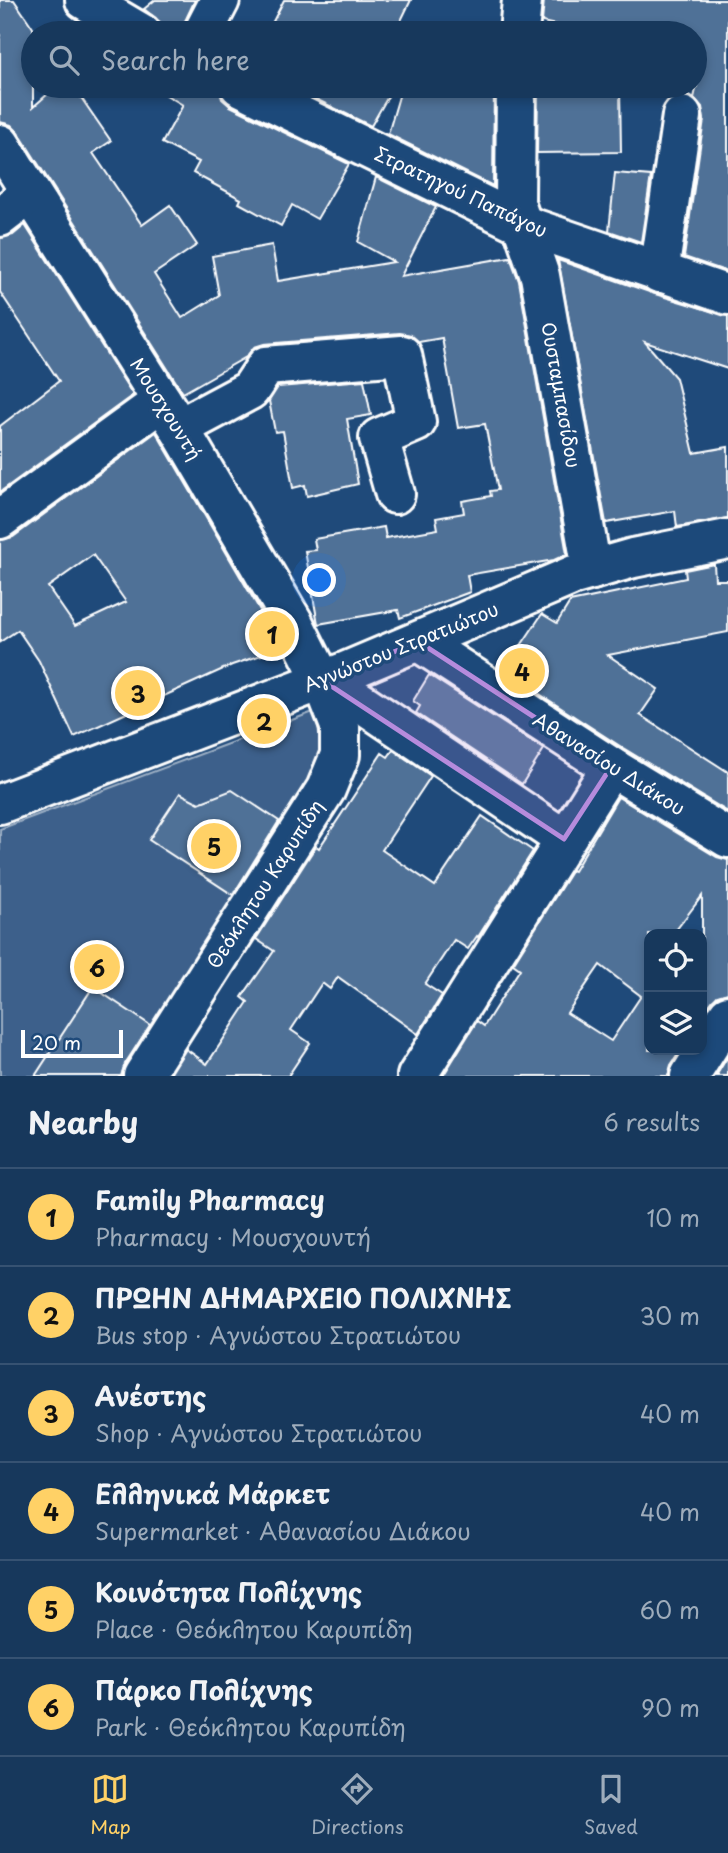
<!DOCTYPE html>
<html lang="en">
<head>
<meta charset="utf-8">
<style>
  :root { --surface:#17385c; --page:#203f62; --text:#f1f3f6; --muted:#9eacbb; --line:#365272; --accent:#ffd166 }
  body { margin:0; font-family:"Playpen Sans",sans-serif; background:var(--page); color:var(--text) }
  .controls { position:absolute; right:21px; bottom:21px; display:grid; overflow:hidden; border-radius:14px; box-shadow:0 4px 10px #0003 }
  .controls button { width:63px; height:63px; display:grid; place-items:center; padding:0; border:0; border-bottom:2px solid var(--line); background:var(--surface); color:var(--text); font:35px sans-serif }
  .scale { position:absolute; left:21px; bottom:18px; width:102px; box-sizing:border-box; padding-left:7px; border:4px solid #fff; border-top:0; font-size:19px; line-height:24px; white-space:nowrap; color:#fff; -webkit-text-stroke:5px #1f4a7a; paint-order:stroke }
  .you { position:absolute; left:320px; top:581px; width:24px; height:24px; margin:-18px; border:5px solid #fff; border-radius:50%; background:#1a73e8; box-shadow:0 0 0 10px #1a73e833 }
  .badge { display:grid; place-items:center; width:46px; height:46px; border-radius:50%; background:var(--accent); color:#111; font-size:23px; font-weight:700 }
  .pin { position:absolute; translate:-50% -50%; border:4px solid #fff; box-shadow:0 2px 7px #0006 }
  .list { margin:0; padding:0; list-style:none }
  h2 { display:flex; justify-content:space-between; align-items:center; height:91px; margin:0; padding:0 28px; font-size:30px }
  h2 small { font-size:23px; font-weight:400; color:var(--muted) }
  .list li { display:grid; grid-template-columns:46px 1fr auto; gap:21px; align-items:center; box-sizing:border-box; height:98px; padding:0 28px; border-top:2px solid var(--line) }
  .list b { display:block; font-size:26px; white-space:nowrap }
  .list p { margin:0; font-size:23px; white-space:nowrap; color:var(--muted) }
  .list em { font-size:23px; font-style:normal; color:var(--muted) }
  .icon { flex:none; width:38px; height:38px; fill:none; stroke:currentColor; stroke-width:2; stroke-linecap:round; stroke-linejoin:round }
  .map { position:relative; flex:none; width:728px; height:1076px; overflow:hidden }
  .search { position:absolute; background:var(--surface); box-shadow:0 4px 10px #0003; left:21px; right:21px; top:21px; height:77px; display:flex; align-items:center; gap:18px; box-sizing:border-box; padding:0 24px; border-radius:38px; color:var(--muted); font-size:26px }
  .sheet { height:679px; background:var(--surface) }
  nav { display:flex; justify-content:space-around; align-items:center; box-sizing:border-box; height:98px; border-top:2px solid var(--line); background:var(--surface); font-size:19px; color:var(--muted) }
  nav a { display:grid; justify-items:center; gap:4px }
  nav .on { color:var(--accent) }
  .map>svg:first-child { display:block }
  .green { fill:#3c618b; stroke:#9eb0c5; stroke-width:2 }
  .building { fill:#507197; stroke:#fff; stroke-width:2; fill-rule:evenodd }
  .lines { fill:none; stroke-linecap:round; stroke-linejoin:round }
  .minor-casing { stroke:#fff; stroke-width:44 }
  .major-casing { stroke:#fff; stroke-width:44 }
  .minor { stroke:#1f4a7a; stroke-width:38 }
  .major { stroke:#1f4a7a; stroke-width:38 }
  .marked { fill:#b68bdc; fill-opacity:0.2; stroke:#b68bdc; stroke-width:5; stroke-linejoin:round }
  .labels { text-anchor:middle; stroke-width:7; stroke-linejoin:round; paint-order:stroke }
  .street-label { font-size:19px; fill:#fff; stroke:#1f4a7a }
</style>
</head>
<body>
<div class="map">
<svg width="728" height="1076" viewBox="0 0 728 1076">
  <rect width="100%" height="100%" fill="#1f4a7a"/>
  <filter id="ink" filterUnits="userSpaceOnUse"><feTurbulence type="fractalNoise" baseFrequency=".0143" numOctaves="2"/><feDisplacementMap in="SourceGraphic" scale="14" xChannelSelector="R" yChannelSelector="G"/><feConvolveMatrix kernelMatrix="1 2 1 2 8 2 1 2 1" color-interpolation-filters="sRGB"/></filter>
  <g filter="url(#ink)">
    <polygon class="green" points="316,711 323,764 124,1076 0,1076 0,829"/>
    <g class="building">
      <polygon points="0,0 14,0 33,28 33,107 57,86 73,86 111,141 93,153 142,225 170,205 197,245 154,274 182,318 219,295 212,256 272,245 278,281 394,262 358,242 376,177 436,207 401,276 510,257 519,281 567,554 554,560 467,575 470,592 400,618 398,610 318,624 305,551 316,550 314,539 384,527 386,538 438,529 436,518 464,513 462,501 491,496 490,491 498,490 485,424 458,428 442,338 419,342 411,335 400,333 264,344 254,347 246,357 183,393 18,132 11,125 0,122"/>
      <polygon points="155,0 195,0 184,23 181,33 163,33 160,22 144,9"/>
      <polygon points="284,0 411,0 395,33 267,33"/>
      <polygon points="544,0 728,0 728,272 684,257 704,119 702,107 694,98 703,60 695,59 695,33 594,33 542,22"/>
      <polygon points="151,86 209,86 220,92 222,99 230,106 349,164 317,219 292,205 281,226 239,203 241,199 193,173 199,162 162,143 183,105"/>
      <polygon points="289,86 394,86 371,126"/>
      <polygon points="402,86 494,86 493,186 388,134"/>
      <polygon points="538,86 620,86 621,152 537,153"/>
      <polygon points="615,173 651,176 641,242 609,231"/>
      <polygon points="25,225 133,395 0,492 0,426 59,381 0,292 0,238 13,235"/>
      <polygon points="558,260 655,294 728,316 728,369 645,342 676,378 694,453 728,447 728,518 677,527 675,511 606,523"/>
      <polygon points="364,380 371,415 347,419 358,484 307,496 305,485 293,488 283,431 275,432 269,401 278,387"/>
      <path d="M 156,432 L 282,648 L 232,665 L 74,737 L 39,661 L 18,630 L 0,642 L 0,540 L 13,537 ZM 93,555 L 126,602 L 75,626 L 48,587 Z"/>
      <polygon points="714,564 715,580 728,580 728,632 608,655 658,689 640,715 728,772 728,812 623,748 504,671 542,614 557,623 570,602 686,578 685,570"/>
      <polygon points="429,675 544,749 522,784 416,713 420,706 413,701"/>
      <polygon points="393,750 431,776 382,850 435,886 482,816 533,851 478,937 477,936 468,949 454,940 425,984 442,995 418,1034 338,977 330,989 322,983 291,1030 310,1043 288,1076 169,1076 186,1049 207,1064 248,1002 242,997 274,951 256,939 316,846 319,848 382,753 388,757"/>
      <polygon points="232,790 279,821 233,895 149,840 180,793 199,803"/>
      <path d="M 618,797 L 717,857 L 728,860 L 728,993 L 717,996 L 702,1016 L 702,896 L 673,934 L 649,934 L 649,1050 L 681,1050 L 671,1065 L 668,1076 L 443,1076 L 477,1021 L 484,1026 L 520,969 L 513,964 L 572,870 L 574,871 ZM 600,965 L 641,996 L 611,1041 L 567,1013 Z"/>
      <polygon points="93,987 150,1025 125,1064 121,1076 35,1076"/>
      <polygon points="728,1056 728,1076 716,1076"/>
    </g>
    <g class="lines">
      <g class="minor-casing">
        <g id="minor">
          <polyline points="85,0 141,33"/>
          <polyline points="203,33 220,0"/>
          <polyline points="519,33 522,0"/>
          <polyline points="240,86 521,224 728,295"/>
          <polyline points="516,86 515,203 540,276 592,570"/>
          <polyline points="0,144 179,428 293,622 322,680 340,726 340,755 326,789 143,1076"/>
          <polyline points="0,217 30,194"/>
          <polyline points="659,273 682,116"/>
          <polyline points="179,428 250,390 266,366 402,355 416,422 379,438 395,494"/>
          <polyline points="0,519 162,401"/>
          <polyline points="419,642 611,767 728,838"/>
          <polyline points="322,680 356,699 564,839"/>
          <polyline points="417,1076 611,767"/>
          <polyline points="690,1076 728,1015"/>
        </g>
      </g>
      <g class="major-casing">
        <polyline id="major" points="0,804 347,671 574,575 633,558 728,539"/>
      </g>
      <use href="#minor" class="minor"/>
      <use href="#major" class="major"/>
    </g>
  </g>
  <path class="marked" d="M 419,642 L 611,767 L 564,839 L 322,680 Z"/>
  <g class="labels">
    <g class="street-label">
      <text transform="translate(461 192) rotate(25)" y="7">Στρατηγού Παπάγου</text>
      <text transform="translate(561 395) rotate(80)" y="7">Ουσταμπασίδου</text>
      <text transform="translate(166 409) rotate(58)" y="7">Μουσχουντή</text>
      <text transform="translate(401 647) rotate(-22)" y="7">Αγνώστου Στρατιώτου</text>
      <text transform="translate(609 764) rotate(32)" y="7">Αθανασίου Διάκου</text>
      <text transform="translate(265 884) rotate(-57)" y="7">Θεόκλητου Καρυπίδη</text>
    </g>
  </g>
</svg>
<div class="controls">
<button><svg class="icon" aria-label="locate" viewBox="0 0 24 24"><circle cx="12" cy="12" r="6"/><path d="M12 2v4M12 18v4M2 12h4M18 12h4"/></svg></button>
<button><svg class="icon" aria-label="layers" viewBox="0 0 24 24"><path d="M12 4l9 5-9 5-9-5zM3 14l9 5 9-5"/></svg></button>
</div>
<div class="scale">20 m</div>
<div class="you"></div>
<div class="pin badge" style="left:272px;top:634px">1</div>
<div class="pin badge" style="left:264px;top:721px">2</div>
<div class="pin badge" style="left:138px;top:693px">3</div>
<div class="pin badge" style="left:522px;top:671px">4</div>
<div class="pin badge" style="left:214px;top:846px">5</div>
<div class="pin badge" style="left:97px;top:967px">6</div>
<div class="search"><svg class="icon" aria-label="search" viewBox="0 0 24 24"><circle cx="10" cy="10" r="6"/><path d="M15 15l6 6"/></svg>Search here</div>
</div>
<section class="sheet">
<h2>Nearby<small>6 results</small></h2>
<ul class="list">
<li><span class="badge">1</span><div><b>Family Pharmacy</b><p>Pharmacy · Μουσχουντή</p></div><em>10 m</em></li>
<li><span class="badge">2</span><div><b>ΠΡΩΗΝ ΔΗΜΑΡΧΕΙΟ ΠΟΛΙΧΝΗΣ</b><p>Bus stop · Αγνώστου Στρατιώτου</p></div><em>30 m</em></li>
<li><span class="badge">3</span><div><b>Ανέστης</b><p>Shop · Αγνώστου Στρατιώτου</p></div><em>40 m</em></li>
<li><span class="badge">4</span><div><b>Ελληνικά Μάρκετ</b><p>Supermarket · Αθανασίου Διάκου</p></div><em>40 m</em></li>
<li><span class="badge">5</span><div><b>Κοινότητα Πολίχνης</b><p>Place · Θεόκλητου Καρυπίδη</p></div><em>60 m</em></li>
<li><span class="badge">6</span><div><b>Πάρκο Πολίχνης</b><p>Park · Θεόκλητου Καρυπίδη</p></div><em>90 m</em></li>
</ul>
</section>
<nav>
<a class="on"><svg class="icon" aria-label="map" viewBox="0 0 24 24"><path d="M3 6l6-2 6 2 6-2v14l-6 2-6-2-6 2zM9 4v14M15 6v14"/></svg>Map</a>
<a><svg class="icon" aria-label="directions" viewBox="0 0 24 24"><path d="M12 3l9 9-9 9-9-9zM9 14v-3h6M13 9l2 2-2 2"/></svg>Directions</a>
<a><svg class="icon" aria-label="saved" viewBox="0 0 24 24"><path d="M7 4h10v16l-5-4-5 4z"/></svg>Saved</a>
</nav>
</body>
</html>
